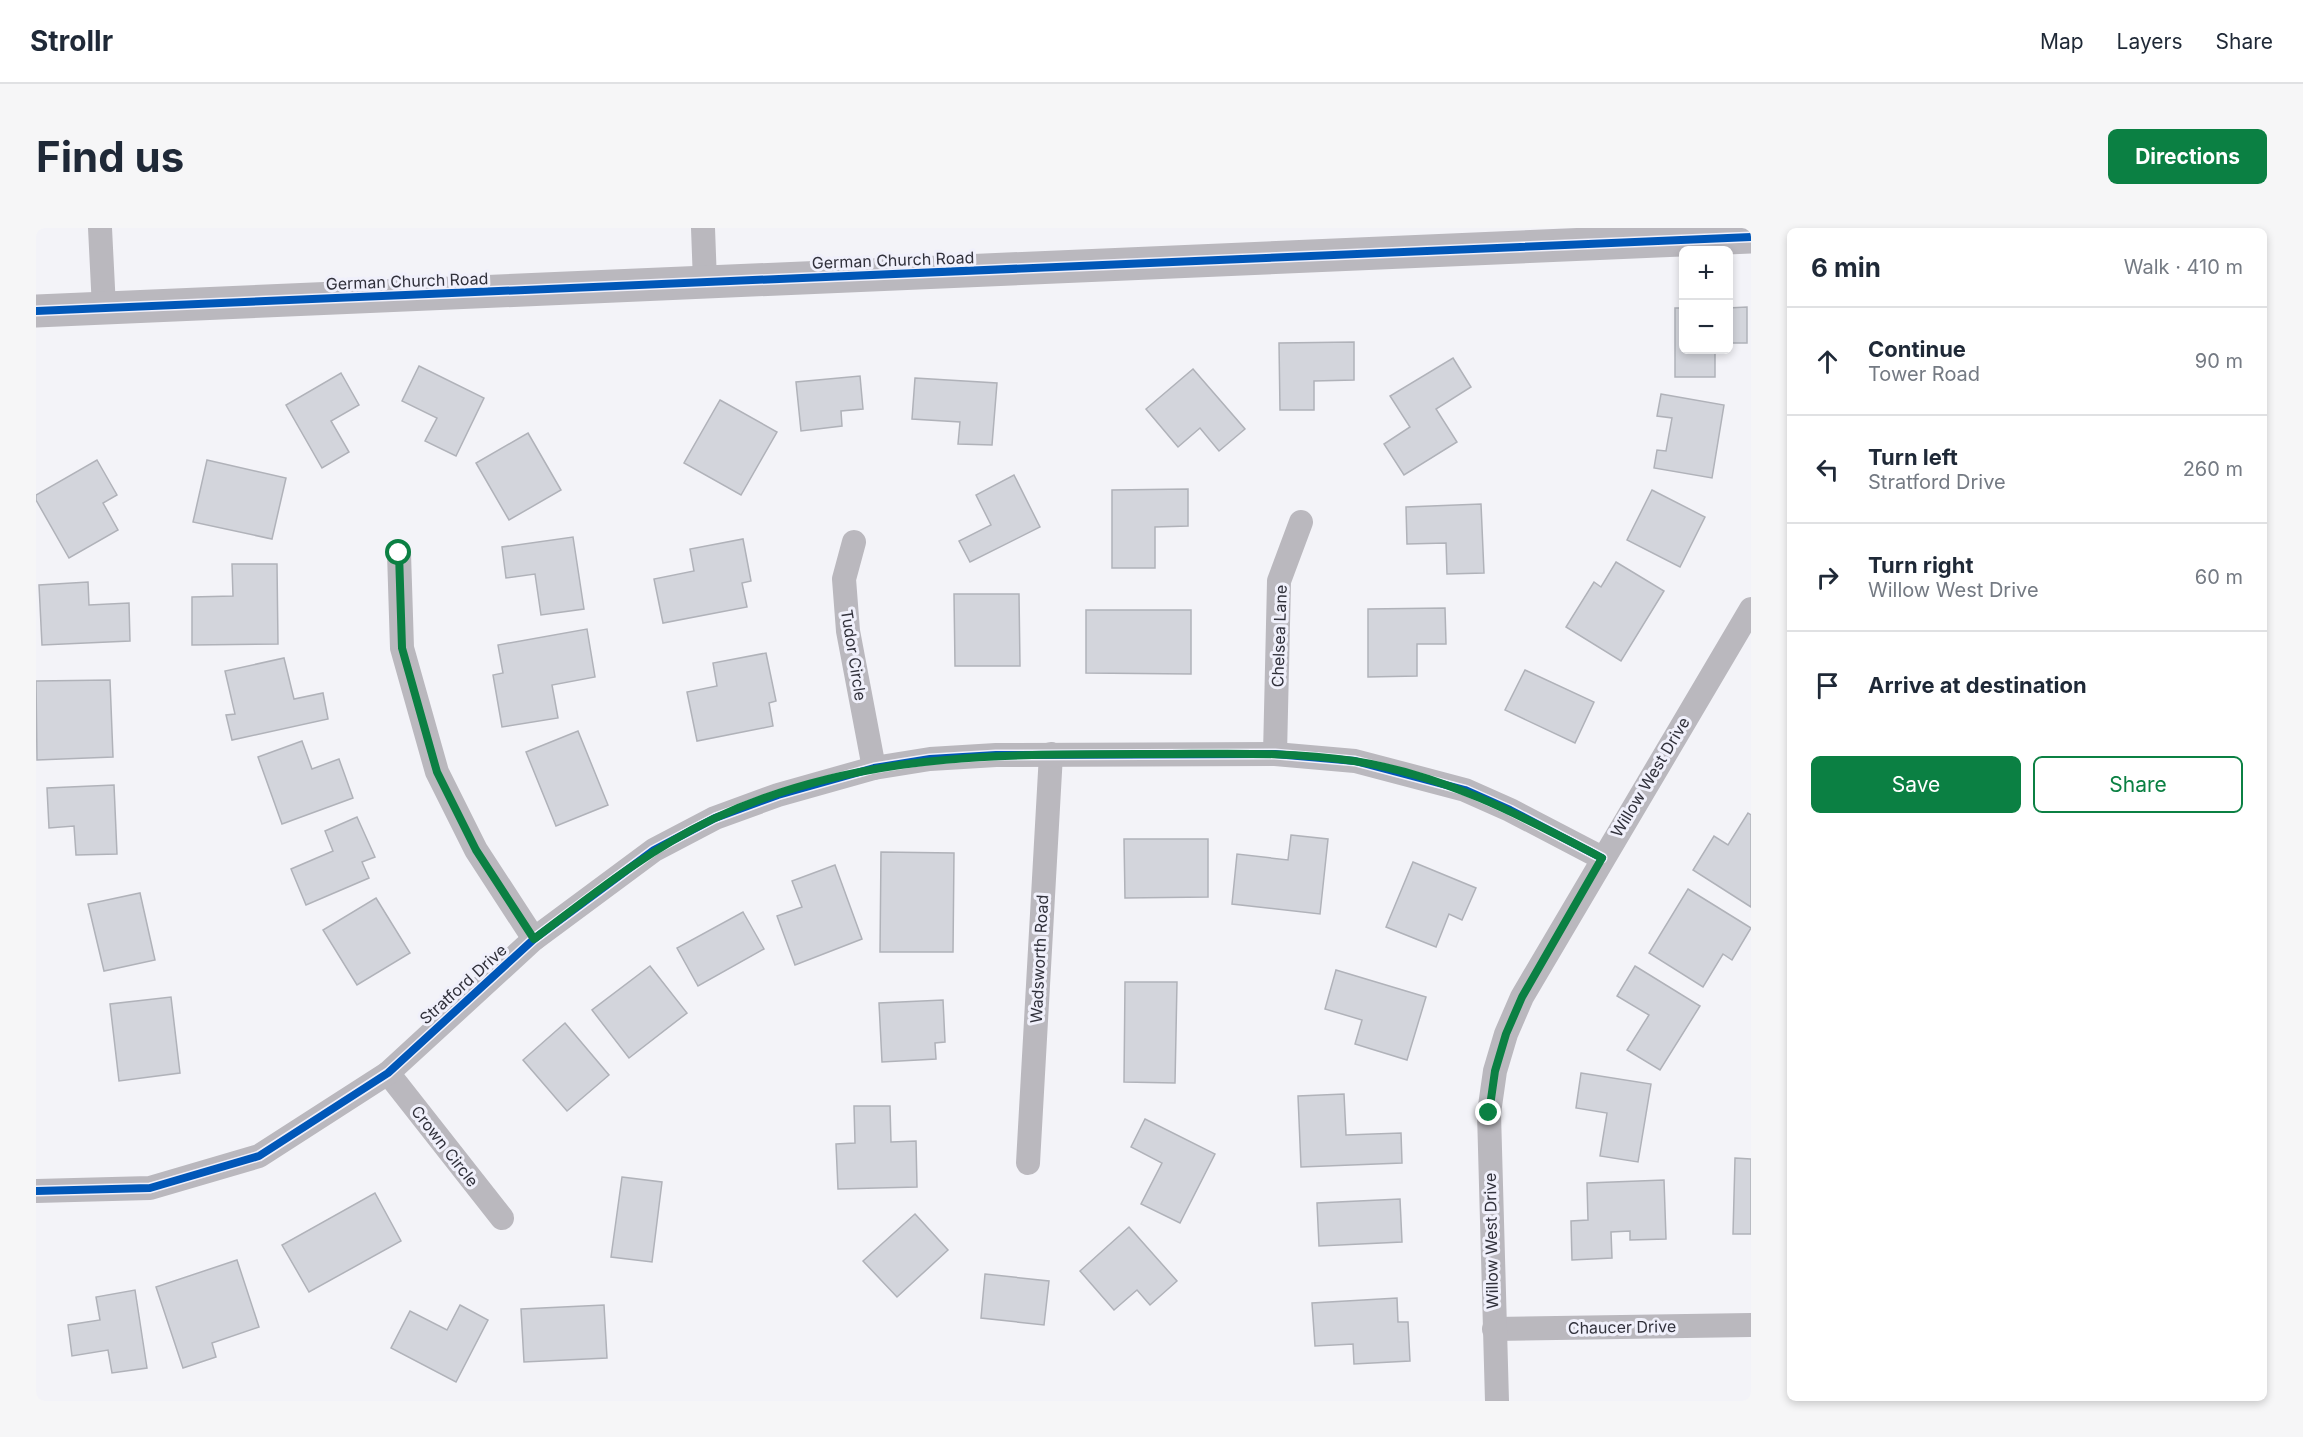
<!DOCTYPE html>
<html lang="en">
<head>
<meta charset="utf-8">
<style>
  :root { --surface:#fff; --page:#f6f6f7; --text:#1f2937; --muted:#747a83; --line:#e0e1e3; --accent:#0b8043 }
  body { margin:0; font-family:Inter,sans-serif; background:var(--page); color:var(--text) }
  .controls { position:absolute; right:18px; top:18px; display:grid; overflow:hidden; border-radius:9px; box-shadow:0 3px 9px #0003 }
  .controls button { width:54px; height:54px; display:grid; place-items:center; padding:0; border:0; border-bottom:2px solid var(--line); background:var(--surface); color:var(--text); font:30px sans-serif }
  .stop { position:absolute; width:18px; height:18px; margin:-14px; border:4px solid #0b8043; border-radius:50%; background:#fff }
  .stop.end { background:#0b8043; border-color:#fff; box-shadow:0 2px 6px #0008 }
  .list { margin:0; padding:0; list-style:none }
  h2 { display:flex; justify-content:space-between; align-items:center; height:78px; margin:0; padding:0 24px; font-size:26px }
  h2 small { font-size:20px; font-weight:400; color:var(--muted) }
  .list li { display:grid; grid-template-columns:39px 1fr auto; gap:18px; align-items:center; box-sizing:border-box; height:108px; padding:0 24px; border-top:2px solid var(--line) }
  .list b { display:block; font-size:22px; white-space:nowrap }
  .list p { margin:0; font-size:20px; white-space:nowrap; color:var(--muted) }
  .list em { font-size:20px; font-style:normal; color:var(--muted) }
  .actions { display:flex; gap:12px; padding:18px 24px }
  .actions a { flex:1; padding:14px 0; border:2px solid var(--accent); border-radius:9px; text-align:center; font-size:21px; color:var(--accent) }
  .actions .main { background:var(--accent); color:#fff }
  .icon { flex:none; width:33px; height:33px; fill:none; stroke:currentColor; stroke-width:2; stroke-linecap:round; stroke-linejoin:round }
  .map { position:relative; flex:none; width:1715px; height:1173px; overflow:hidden; border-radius:9px }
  header { display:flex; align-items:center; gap:36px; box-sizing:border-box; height:84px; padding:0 30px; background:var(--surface); border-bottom:2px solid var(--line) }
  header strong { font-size:28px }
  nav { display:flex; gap:33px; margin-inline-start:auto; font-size:21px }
  .intro { display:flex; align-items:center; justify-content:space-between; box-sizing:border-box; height:144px; padding:0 36px }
  h1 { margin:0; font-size:42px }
  .button { padding:15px 27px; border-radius:9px; background:var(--accent); color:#fff; font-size:21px; font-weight:700 }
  main { display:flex; gap:36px; padding:0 36px }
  aside { flex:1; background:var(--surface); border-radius:9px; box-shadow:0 3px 9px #0003 }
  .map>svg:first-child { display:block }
  .building { fill:#d3d5dc; stroke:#b0b2b9; stroke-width:1.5 }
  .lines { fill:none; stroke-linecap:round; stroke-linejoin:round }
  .street { stroke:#bab8be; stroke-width:24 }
  .secondary { stroke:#bab8be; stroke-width:33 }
  .cycleway-casing { stroke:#f0f0fb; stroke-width:11 }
  .cycleway { stroke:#0057b8; stroke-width:8 }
  .route { stroke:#0b8043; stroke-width:8 }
  .labels { text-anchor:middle; stroke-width:6; stroke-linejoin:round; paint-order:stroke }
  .street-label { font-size:16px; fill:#31313b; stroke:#f0f0fb }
</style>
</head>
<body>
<header>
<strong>Strollr</strong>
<nav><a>Map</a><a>Layers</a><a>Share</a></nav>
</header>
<div class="intro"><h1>Find us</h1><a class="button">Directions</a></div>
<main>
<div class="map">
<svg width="1715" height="1173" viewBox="0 0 1715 1173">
  <rect width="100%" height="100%" fill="#f3f3f8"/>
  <g class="building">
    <polygon points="1711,79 1711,115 1692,115 1692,80"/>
    <polygon points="1639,80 1648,80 1648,122 1679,122 1679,149 1639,149"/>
    <polygon points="1318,114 1318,152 1278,153 1278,182 1244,182 1243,115"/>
    <polygon points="1417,130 1435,159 1400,181 1421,214 1368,247 1348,216 1374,199 1354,168"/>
    <polygon points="383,138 448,170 420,228 389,213 401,190 366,173"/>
    <polygon points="1157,141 1209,201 1183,223 1164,200 1142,219 1110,181"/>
    <polygon points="305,145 323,177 295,193 313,224 286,240 250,177"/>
    <polygon points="824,148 827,181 805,183 806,198 765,203 760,154"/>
    <polygon points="879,150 961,155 956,217 922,216 924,194 876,191"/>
    <polygon points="1625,166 1688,177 1676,250 1618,240 1621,222 1630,223 1636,190 1621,188"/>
    <polygon points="684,172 741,204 705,267 648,235"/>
    <polygon points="492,205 525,262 473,292 440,235"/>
    <polygon points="61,232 81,267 67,275 82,302 33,330 0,272 0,267"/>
    <polygon points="171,232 250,250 236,311 157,294"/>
    <polygon points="978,247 1004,299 934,334 923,313 955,297 940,267"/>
    <polygon points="1152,261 1152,298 1119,299 1119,340 1076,340 1076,262"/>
    <polygon points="1616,262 1669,289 1644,339 1591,312"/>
    <polygon points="1445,276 1448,345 1411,346 1410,315 1371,316 1370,279"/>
    <polygon points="537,309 548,381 505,387 499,346 470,350 466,319"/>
    <polygon points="707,311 715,353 706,355 711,379 627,395 618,351 658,343 654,321"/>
    <polygon points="1580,334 1628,363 1585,433 1530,399 1558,354 1565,359"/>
    <polygon points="196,336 241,336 242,416 156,417 156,369 197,368"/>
    <polygon points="52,354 53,377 93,375 94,413 6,417 3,357"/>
    <polygon points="918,366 983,366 984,438 919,438"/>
    <polygon points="1409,380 1410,416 1381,416 1381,448 1332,449 1332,381"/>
    <polygon points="1050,382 1155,382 1155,446 1050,445"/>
    <polygon points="551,401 559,449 516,457 522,490 466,499 457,447 467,445 462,417"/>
    <polygon points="730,425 740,473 733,475 737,498 661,513 651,464 681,458 677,435"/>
    <polygon points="248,430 258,471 287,465 292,491 196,512 190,487 199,486 189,443"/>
    <polygon points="1489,442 1558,474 1539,515 1469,482"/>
    <polygon points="74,452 77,529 1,532 0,453"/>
    <polygon points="542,503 572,577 520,598 490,524"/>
    <polygon points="266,513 276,541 303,531 317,570 246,596 222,529"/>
    <polygon points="78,557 81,626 40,627 38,598 13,600 11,560"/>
    <polygon points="1712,585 1715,587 1715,679 1657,642 1678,608 1692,617"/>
    <polygon points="321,589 339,629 326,634 333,650 270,677 255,641 297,623 289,603"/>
    <polygon points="1255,607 1292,611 1284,686 1196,676 1201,626 1252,632"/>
    <polygon points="1088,611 1172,611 1172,669 1089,670"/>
    <polygon points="845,624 918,625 917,724 844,724"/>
    <polygon points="1377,634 1440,660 1426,692 1413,686 1400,719 1350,699"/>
    <polygon points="799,637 826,711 759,737 741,688 766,679 756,653"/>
    <polygon points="1652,661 1715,700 1696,732 1687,726 1667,759 1613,725"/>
    <polygon points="104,665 119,732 68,743 52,676"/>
    <polygon points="340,670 374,725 321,757 287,702"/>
    <polygon points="707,684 728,721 662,758 641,720"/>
    <polygon points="614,738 651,785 593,830 556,782"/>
    <polygon points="1599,738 1664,778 1624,842 1591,822 1613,787 1581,768"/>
    <polygon points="1300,742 1390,769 1371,832 1319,816 1326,792 1289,781"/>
    <polygon points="1089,754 1141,754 1139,855 1088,854"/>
    <polygon points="135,769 144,845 83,853 74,776"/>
    <polygon points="907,772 909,814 899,815 900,831 846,834 843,775"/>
    <polygon points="529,795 573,847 531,883 487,832"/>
    <polygon points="1545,845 1615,856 1602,934 1564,928 1571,885 1540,880"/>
    <polygon points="1308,866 1310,907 1365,905 1366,935 1265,939 1262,868"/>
    <polygon points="818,878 854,878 855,914 880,913 881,959 802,961 800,916 819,915"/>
    <polygon points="1109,891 1179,926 1144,995 1105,976 1126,935 1095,919"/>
    <polygon points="1699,930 1715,931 1715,1006 1697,1006"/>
    <polygon points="586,949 626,954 616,1034 575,1029"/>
    <polygon points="1628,952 1630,1011 1594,1012 1594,1003 1575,1004 1576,1030 1536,1032 1535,993 1552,992 1551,955"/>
    <polygon points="339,965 365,1013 273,1064 246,1017"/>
    <polygon points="1364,971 1366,1014 1283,1018 1281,975"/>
    <polygon points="879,986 912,1022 861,1069 827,1033"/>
    <polygon points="1093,999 1141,1053 1114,1077 1101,1062 1078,1082 1044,1043"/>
    <polygon points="201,1032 223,1099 176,1115 180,1129 147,1140 120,1059"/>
    <polygon points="949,1046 1013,1053 1008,1097 945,1090"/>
    <polygon points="99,1062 111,1140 76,1145 72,1122 36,1128 32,1097 64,1092 60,1069"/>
    <polygon points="1361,1070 1362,1094 1372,1094 1374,1133 1318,1136 1317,1116 1279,1118 1276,1075"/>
    <polygon points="424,1077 452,1092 420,1154 355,1120 374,1083 411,1102"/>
    <polygon points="568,1077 571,1130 488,1134 485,1081"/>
  </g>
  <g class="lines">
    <g class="street">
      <polyline points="64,0 68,80"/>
      <polyline points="667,0 669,54"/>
      <polyline points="818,314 808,351 812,403 838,540"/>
      <polyline points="363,325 366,420 401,544 440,622 498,711"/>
      <polyline points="1239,526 1243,353 1265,294"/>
      <polyline points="352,845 466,990"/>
      <polyline points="992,935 1015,526"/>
      <polyline points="0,963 114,960 223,928 352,845 498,711 618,622 679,590 742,567 838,540 894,531 960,527 1239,526 1319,533 1429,562 1474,582 1566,630"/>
      <polyline points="1458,1101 1715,1097"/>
      <polyline points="1461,1173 1453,885 1459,843 1470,806 1486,769 1715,381"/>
    </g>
    <polyline class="secondary" points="0,83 1715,9"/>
    <g class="cycleway-casing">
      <g id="cycleway">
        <polyline points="0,83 1715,9"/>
        <polyline points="0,963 114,960 223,928 352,845 498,711 618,622 679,590 742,567 838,540 894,531 960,527 1239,526 1319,533 1429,562 1474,582 1566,630"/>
      </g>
    </g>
    <use href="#cycleway" class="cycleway"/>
  </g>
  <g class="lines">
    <path class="route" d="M 363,325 L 366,420 L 401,544 L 440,622 L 498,711 C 556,667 612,622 677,591 C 820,524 966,526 1119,526 C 1185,526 1252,523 1318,533 C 1409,547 1486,588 1566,630 L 1486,769 L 1470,806 L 1459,843 L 1453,885"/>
  </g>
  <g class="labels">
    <g class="street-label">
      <text transform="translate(857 32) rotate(-2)" y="6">German Church Road</text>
      <text transform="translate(371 53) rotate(-2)" y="6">German Church Road</text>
      <text transform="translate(1243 408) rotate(-88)" y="6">Chelsea Lane</text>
      <text transform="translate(818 427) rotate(81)" y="6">Tudor Circle</text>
      <text transform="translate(1614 549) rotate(-59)" y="6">Willow West Drive</text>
      <text transform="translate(1003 731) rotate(-87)" y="6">Wadsworth Road</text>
      <text transform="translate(427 756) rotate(-42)" y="6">Stratford Drive</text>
      <text transform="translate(409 918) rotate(52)" y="6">Crown Circle</text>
      <text transform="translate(1455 1013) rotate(-91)" y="6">Willow West Drive</text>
      <text transform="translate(1586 1099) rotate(-1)" y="6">Chaucer Drive</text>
    </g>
  </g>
</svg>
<div class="controls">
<button>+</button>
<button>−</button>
</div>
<div class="stop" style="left:363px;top:325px"></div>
<div class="stop end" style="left:1453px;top:885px"></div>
</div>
<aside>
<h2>6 min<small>Walk · 410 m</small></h2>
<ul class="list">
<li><svg class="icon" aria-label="ahead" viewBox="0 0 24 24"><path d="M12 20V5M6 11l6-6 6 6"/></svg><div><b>Continue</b><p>Tower Road</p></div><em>90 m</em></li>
<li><svg class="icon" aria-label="left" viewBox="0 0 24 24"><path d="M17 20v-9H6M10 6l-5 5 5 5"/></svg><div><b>Turn left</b><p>Stratford Drive</p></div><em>260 m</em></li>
<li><svg class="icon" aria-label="right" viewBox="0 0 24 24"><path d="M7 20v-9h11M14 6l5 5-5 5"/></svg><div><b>Turn right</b><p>Willow West Drive</p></div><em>60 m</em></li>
<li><svg class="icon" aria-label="arrive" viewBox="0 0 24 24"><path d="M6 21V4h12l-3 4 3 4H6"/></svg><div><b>Arrive at destination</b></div></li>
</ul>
<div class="actions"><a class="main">Save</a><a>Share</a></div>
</aside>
</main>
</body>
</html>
